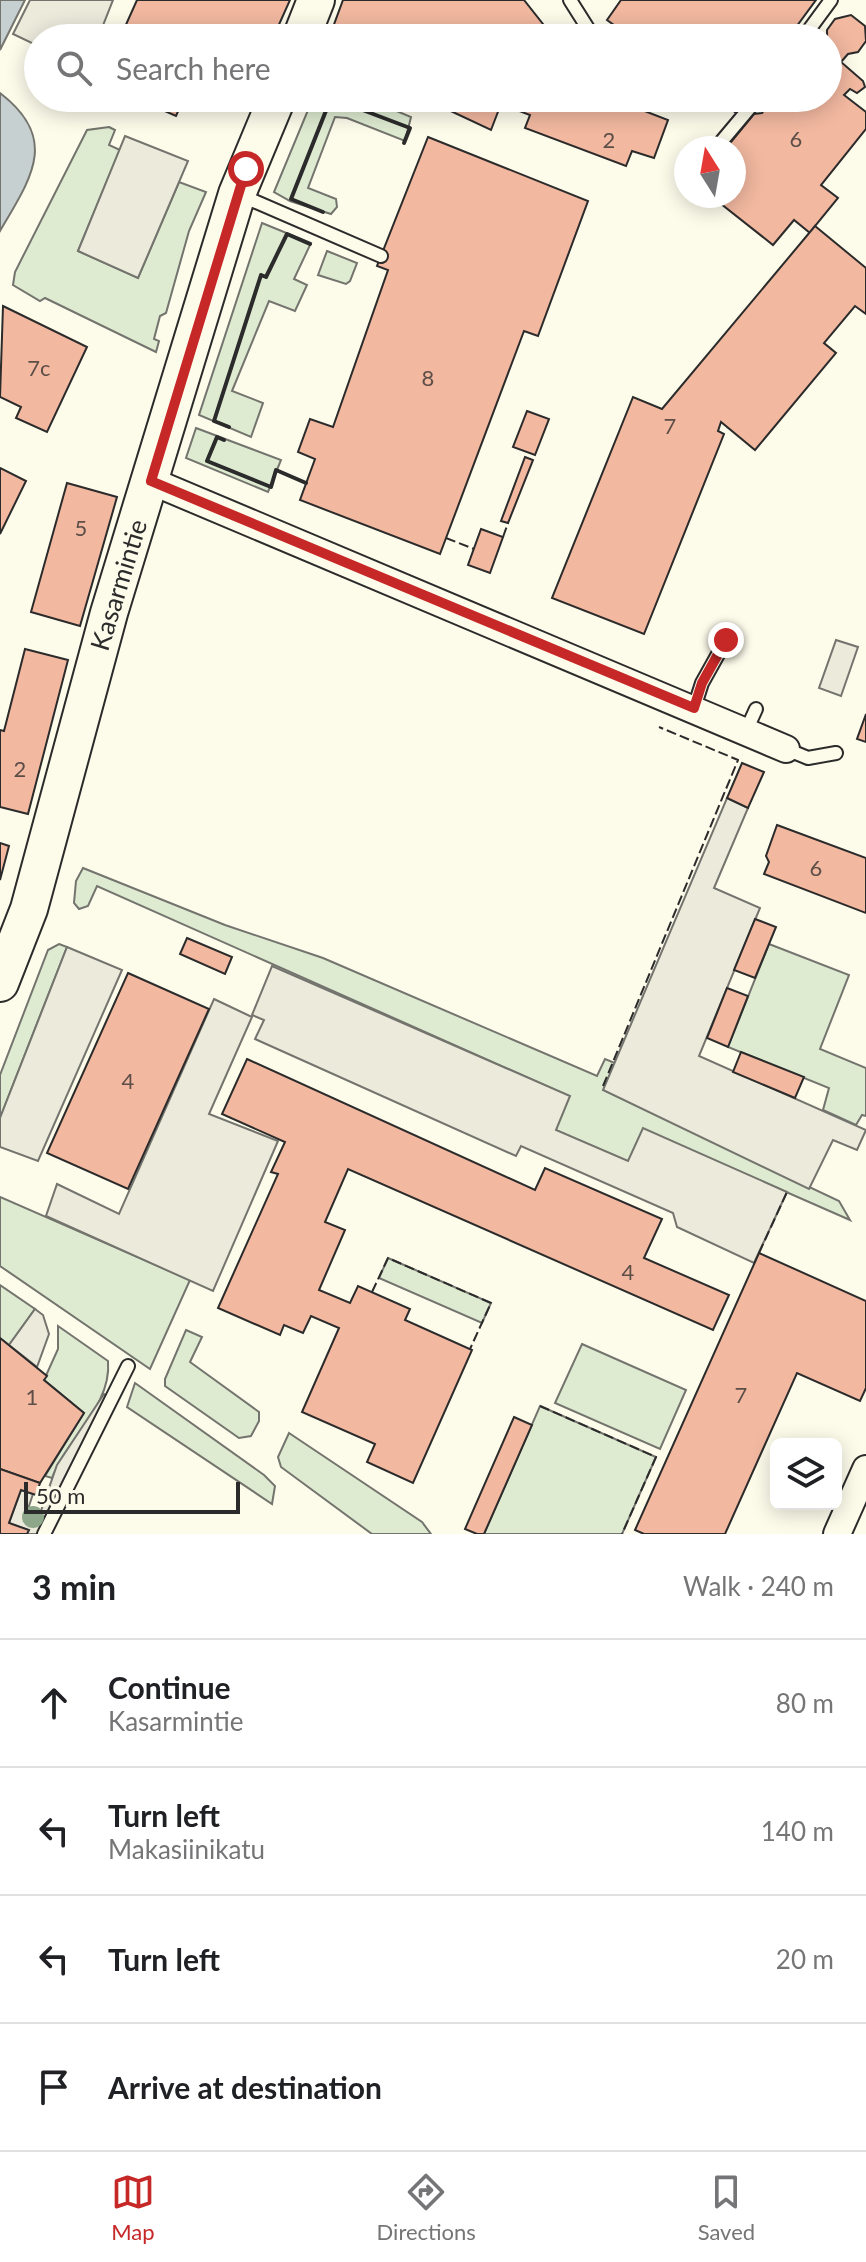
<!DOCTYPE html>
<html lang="en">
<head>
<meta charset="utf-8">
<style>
  :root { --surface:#fff; --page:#f6f6f6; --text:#202124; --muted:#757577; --line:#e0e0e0; --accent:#c62828 }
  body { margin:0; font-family:Lato,sans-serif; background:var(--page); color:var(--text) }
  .controls { position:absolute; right:24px; bottom:24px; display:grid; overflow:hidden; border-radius:12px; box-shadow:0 4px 20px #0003 }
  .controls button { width:72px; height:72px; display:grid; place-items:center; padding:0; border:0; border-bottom:2px solid var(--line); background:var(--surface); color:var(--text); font:40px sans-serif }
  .compass { position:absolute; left:674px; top:136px; width:72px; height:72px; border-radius:50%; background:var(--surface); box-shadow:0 4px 20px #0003; rotate:349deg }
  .scale { position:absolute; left:24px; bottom:20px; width:216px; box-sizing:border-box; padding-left:8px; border:4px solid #2b2b2b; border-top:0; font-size:22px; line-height:28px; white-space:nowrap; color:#2b2b2b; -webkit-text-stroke:6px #fdfbea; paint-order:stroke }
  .stop { position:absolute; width:24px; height:24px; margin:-18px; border:6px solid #c62828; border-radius:50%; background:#fff }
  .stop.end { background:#c62828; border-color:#fff; box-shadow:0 2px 8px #0008 }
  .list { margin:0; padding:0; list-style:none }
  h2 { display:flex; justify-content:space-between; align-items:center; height:104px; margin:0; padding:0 32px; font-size:34px }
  h2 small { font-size:26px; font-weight:400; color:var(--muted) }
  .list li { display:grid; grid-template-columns:52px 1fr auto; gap:24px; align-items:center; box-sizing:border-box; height:128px; padding:0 32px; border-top:2px solid var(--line) }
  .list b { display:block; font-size:30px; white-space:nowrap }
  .list p { margin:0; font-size:26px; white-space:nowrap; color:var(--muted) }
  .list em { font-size:26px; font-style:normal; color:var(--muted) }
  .icon { flex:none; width:44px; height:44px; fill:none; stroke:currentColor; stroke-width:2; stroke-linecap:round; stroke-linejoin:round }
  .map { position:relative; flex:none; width:866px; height:1534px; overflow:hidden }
  .search { position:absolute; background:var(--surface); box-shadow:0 4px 20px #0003; left:24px; right:24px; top:24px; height:88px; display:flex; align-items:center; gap:20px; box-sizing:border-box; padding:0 28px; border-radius:44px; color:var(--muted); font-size:30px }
  .sheet { height:616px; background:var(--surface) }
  nav { display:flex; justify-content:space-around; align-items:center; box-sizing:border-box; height:112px; border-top:2px solid var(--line); background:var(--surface); font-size:22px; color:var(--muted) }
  nav a { display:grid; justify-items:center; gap:4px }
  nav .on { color:var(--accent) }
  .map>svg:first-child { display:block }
  .green { fill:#deebd1; stroke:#74746e; stroke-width:2 }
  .parking { fill:#eceadb; stroke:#74746e; stroke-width:2 }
  .water { fill:#c7d0d0; stroke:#74746e; stroke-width:2 }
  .building { fill:#f2b8a0; stroke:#2b2b2b; stroke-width:2 }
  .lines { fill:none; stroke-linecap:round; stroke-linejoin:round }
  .lane-casing { stroke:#2b2b2b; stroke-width:16 }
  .street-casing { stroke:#2b2b2b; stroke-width:30 }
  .secondary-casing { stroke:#2b2b2b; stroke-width:40 }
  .lane { stroke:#fdfbea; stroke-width:12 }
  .street { stroke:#fdfbea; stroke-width:26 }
  .secondary { stroke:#fdfbea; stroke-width:36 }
  .fence { stroke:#2b2b2b; stroke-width:2; stroke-dasharray:10 4; stroke-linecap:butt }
  .wall { stroke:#2b2b2b; stroke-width:4 }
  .tree { fill:#8ea78a }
  .route { stroke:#c62828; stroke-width:10 }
  .labels { text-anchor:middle; stroke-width:6; stroke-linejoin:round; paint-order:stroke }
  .number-label { font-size:22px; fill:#5d4e48 }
  .street-label { font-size:26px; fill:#2b2b2b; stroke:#fdfbea }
</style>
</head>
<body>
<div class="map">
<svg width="866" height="1534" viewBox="0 0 866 1534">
  <rect width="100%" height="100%" fill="#fdfbea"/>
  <g class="green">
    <polygon points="313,98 366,98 411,117 405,141 347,118 335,117 308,188 336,199 337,207 331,214 290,201 274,192"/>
    <polygon points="109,127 115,130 109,145 120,150 78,251 138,278 179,182 206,192 189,231 166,313 160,316 154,339 159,341 156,352 45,298 40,301 13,285 15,272 87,130"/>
    <polygon points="262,223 311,243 294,279 307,285 295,311 269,301 232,391 263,403 251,437 199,415"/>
    <polygon points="327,251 357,263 350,281 346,284 318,275"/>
    <polygon points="196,428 281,460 268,492 186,458"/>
    <polygon points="83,868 225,925 323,958 597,1076 605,1059 615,1063 604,1090 839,1201 850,1220 643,1129 629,1162 555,1130 569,1096 97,886 88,906 79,909 74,903 76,881"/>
    <polygon points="59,944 67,947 0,1118 0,1075 48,950"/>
    <polygon points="769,944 849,975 820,1049 866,1068 866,1116 862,1115 856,1125 823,1110 829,1088 728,1047"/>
    <polygon points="0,1197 190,1280 150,1369 0,1266"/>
    <polygon points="388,1258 491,1303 482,1323 379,1278"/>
    <polygon points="0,1285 35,1309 9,1345 0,1338"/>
    <path d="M 58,1326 L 108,1361 C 112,1406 67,1438 52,1478 L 45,1476 L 84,1413 L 44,1380 L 58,1349 Z"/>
    <polygon points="186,1330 202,1337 190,1362 259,1412 259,1421 251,1436 239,1438 165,1386 165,1379"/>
    <polygon points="582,1344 686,1390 660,1449 555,1403"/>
    <polygon points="135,1383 264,1475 275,1486 272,1504 127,1407"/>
    <polygon points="540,1406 656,1457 622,1534 484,1534"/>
    <polygon points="289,1433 422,1522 431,1534 372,1534 281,1467 278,1457"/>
  </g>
  <g class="parking">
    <polygon points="30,0 113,0 98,38 38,38 38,46 13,34"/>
    <polygon points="125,136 188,161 138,278 78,251"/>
    <polygon points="836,640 858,647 841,696 819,688"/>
    <polygon points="727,798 748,808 714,888 760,908 699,1056 866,1130 857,1150 833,1140 809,1189 603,1090"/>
    <polygon points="67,947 122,970 38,1161 0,1147 0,1118"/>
    <polygon points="272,966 570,1096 556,1130 628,1161 643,1128 787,1192 754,1263 677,1227 673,1213 521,1146 516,1156 255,1039 264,1020 252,1015"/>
    <polygon points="214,999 252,1017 209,1114 278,1141 213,1291 46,1216 57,1184 119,1214"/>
    <polygon points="35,1309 43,1315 49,1334 37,1367 9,1345"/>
    <polygon points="104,1394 109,1398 41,1534 27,1534 28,1530 9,1523 21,1490 33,1494 24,1521 36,1525 57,1465"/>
  </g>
  <g class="water">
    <polygon points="0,0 25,0 0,50"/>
    <path d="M 0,93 C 60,139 31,178 0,231 Z"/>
  </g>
  <g class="building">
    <polygon points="137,0 290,0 273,38 234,38 214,29 211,38 120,38"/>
    <polygon points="343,0 524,0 554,38 329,38"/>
    <polygon points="621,0 816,0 788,38 632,38 607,20"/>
    <polygon points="851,15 865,26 866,41 858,52 848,54 841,62 863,81 865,87 857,93 850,89 844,95 866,112 866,129 821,185 838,198 815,226 810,233 794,220 773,245 711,196 734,196 734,148 726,148 754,114 762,113 773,98 784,98 792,105 798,98 828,98 827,30 835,19"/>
    <polygon points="135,98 184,98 176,116"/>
    <polygon points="423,98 611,98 668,120 654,158 632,151 626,166 525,128 530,115 501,104 491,130"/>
    <polygon points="715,98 745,98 735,112"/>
    <polygon points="428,137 588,201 538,336 524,331 440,554 300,500 315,459 298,452 310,419 333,427 388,270 377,266"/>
    <polygon points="815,226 866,268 866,314 855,306 824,343 836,353 755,450 721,422 718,431 724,434 644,634 552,598 633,397 662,409"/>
    <polygon points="3,306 87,347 47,432 16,418 21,407 0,397"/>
    <polygon points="527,411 549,419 535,455 513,447"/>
    <polygon points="525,457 533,460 508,523 501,521"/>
    <polygon points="0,468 26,481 0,534"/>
    <polygon points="67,483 117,497 80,626 31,612"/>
    <polygon points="481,529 503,537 490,573 468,565"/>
    <polygon points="25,649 68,660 28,814 0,807 0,730 4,731"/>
    <polygon points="866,714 866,742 857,739"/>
    <polygon points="742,763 764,772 748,808 727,798"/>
    <polygon points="777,825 866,858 866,913 764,874 769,862 766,856"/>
    <polygon points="0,843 9,846 0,880"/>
    <polygon points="755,919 776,927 755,978 734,970"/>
    <polygon points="187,938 232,957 225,974 180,954"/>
    <polygon points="128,973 209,1009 128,1189 47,1153"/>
    <polygon points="727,988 748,996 728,1047 707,1038"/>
    <polygon points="741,1052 804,1077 795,1098 733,1072"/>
    <polygon points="247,1059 535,1190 545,1168 662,1219 644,1258 729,1295 713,1330 348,1169 325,1222 345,1230 319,1290 350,1303 358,1286 410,1309 405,1320 472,1350 413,1483 367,1462 375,1444 302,1412 339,1328 311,1316 303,1333 284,1325 280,1335 218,1308 278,1174 271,1172 285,1142 222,1114"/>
    <polygon points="759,1253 866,1301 866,1388 860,1401 797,1373 725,1534 644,1534 635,1530"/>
    <polygon points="0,1338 47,1376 44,1380 84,1413 40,1483 0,1469"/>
    <polygon points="514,1417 532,1425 484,1534 477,1534 465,1529"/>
    <polygon points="0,1469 40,1483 36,1495 21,1490 9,1523 29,1530 27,1534 0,1534"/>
  </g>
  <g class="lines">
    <g class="lane-casing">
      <g id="lane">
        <polyline points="570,0 594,38"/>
        <polyline points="803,38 831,0"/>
        <polyline points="716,148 758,98"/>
        <polyline points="240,195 381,256"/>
        <polyline points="694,708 702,683 726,640"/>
        <polyline points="746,731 756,709"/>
        <polyline points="786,749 808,758 836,753"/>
        <polyline points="44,1534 128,1366"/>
      </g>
    </g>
    <g class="street-casing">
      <g id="street">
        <polyline points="151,481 786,749"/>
        <polyline points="837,1534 866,1469"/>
      </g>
    </g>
    <g class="secondary-casing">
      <g id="secondary">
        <polyline points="301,38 316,0"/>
        <polyline points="0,983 29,909 109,613 237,194 277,98"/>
      </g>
    </g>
    <use href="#lane" class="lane"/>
    <use href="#street" class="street"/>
    <use href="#secondary" class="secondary"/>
    <g class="fence">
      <polyline points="503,537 508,523"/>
      <polyline points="446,538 474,549"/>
      <polyline points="603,1086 738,760 659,727"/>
      <polyline points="759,1253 787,1192"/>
      <polyline points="372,1292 388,1258 491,1303 470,1349"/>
      <polyline points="540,1406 656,1457 622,1534"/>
    </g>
    <g class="wall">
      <polyline points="331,98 410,128 404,143"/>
      <polyline points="323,212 291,199 331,98"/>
      <polyline points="229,427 214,421 261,275 266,277 287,234 310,244"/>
      <polyline points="224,440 217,437 207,461 271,487 276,470 306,483"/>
    </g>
  </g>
  <circle class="tree" cx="33" cy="1517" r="11"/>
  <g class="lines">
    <polyline class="route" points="246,169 151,481 694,708 702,683 726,640"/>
  </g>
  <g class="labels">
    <g class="number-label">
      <text x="796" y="147">6</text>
      <text x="609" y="148">2</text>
      <text x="39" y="376">7c</text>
      <text x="428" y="386">8</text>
      <text x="670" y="434">7</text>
      <text x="81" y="536">5</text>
      <text x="20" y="777">2</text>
      <text x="816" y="876">6</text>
      <text x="128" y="1089">4</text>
      <text x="628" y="1280">4</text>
      <text x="741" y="1403">7</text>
      <text x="32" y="1405">1</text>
    </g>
    <g class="street-label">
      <text transform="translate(119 585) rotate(-73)" y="9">Kasarmintie</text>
    </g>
  </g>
</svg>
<div class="controls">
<button><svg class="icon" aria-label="layers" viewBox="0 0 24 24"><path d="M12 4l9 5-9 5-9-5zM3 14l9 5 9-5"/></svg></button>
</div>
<svg class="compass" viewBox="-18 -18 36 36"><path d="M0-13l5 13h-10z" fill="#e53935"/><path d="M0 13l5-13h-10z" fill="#757577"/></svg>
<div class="scale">50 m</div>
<div class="stop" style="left:246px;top:169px"></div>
<div class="stop end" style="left:726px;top:640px"></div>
<div class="search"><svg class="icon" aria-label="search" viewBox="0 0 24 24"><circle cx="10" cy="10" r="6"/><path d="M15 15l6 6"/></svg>Search here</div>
</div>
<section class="sheet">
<h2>3 min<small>Walk · 240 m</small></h2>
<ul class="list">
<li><svg class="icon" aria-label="ahead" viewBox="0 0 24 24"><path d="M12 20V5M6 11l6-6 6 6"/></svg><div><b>Continue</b><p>Kasarmintie</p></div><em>80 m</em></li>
<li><svg class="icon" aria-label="left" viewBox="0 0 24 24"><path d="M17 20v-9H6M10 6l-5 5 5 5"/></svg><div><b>Turn left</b><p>Makasiinikatu</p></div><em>140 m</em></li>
<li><svg class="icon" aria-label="left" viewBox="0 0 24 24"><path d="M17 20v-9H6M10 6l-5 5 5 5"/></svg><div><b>Turn left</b></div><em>20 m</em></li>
<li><svg class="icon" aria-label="arrive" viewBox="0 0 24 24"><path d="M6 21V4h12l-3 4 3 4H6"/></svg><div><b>Arrive at destination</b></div></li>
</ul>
</section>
<nav>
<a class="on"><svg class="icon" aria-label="map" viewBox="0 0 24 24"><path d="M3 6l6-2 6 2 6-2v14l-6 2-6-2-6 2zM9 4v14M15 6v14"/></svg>Map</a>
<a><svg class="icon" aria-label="directions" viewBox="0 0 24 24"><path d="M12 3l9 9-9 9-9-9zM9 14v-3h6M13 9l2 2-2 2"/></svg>Directions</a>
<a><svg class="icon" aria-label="saved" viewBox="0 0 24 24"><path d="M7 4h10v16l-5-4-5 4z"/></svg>Saved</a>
</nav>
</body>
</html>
